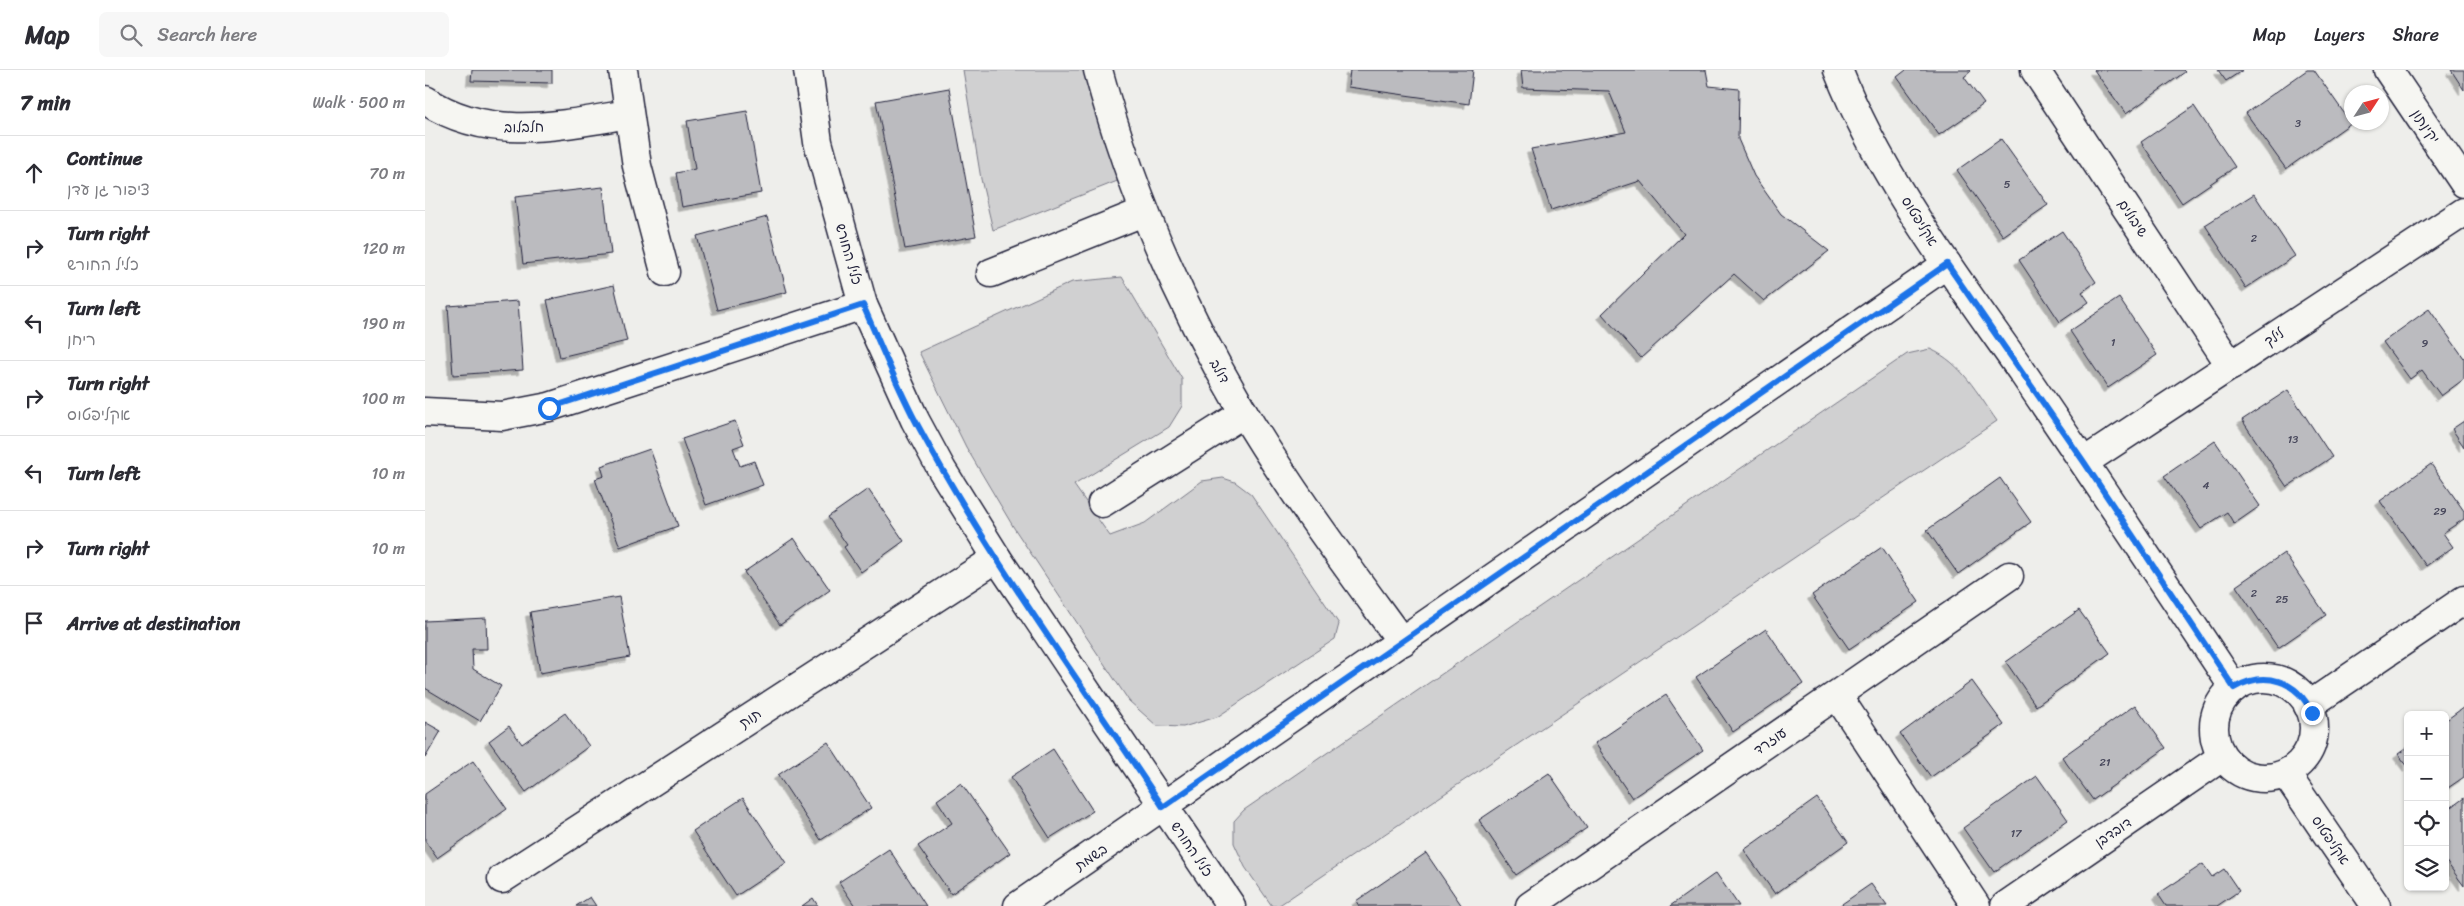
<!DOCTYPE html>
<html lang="en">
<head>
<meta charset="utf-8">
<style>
  :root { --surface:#fff; --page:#f7f7f7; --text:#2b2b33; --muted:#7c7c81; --line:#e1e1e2 }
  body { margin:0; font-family:Sriracha,"Playpen Sans Hebrew",sans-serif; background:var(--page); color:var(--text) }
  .controls { position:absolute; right:15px; bottom:15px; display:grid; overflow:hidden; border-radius:8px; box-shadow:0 1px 4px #0004 }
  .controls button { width:45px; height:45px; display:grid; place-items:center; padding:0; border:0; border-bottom:1px solid var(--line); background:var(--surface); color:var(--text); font:25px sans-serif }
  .compass { position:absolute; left:1919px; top:15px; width:45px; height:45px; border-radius:50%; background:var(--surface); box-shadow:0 1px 4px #0004; rotate:54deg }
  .stop { position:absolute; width:15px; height:15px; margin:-11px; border:4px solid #1a73e8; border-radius:50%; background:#fff }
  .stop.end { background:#1a73e8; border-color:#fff; box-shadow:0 1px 5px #0008 }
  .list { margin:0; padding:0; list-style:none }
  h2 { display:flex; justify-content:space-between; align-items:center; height:65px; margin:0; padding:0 20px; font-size:21px }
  h2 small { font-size:16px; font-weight:400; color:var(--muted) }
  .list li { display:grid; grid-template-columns:32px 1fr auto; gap:15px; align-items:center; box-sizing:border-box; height:75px; padding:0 20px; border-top:1px solid var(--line) }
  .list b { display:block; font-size:19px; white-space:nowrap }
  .list p { margin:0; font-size:16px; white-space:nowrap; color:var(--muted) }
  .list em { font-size:16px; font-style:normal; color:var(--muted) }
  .icon { flex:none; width:28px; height:28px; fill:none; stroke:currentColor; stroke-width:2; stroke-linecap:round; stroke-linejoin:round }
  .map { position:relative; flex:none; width:2039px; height:836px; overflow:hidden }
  header { display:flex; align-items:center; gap:30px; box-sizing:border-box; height:70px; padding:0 25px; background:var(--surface); border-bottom:1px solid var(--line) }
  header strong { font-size:24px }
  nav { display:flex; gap:28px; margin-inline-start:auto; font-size:18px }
  .search { width:350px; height:45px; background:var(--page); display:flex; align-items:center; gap:12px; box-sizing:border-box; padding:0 18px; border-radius:8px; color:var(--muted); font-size:19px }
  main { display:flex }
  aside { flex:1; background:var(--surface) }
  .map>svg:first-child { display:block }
  .green { fill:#d0d0d1; stroke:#797986 }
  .building { fill:#bbbbbf; stroke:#22223b; filter:url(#shadow) }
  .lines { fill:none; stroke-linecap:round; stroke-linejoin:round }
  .minor-casing { stroke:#22223b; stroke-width:31 }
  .minor { stroke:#f6f6f2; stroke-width:28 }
  .route { stroke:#1a73e8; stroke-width:6 }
  .labels { text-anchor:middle; stroke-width:4; stroke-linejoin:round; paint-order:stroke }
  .number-label { font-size:11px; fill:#48485c }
  .street-label { font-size:14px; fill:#22223b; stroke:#f6f6f2 }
</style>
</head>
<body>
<header>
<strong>Map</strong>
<div class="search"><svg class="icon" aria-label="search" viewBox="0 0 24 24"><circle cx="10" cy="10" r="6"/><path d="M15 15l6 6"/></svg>Search here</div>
<nav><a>Map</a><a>Layers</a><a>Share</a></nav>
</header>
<main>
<aside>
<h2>7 min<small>Walk · 500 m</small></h2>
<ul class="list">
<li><svg class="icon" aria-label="ahead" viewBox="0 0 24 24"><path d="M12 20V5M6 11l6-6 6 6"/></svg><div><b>Continue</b><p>ציפור גן עדן</p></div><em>70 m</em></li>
<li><svg class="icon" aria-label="right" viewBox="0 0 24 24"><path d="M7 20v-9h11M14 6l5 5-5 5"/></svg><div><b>Turn right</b><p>כליל החורש</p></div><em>120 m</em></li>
<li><svg class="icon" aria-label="left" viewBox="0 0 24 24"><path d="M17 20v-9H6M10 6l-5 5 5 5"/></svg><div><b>Turn left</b><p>ריחן</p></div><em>190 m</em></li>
<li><svg class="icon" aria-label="right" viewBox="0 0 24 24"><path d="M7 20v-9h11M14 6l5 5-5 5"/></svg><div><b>Turn right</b><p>אקליפטוס</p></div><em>100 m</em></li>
<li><svg class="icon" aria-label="left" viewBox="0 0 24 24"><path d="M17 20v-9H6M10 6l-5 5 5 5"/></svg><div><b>Turn left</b></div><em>10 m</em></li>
<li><svg class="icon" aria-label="right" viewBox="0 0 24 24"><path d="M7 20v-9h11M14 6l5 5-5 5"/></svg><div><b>Turn right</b></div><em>10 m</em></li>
<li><svg class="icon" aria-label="arrive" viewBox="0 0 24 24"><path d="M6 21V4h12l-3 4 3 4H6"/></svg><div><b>Arrive at destination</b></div></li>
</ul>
</aside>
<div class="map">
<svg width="2039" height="836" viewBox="0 0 2039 836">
  <defs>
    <filter id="shadow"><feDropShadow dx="-4.5" dy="4.5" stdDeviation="0" flood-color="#0004"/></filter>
  </defs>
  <rect width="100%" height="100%" fill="#eeeeeb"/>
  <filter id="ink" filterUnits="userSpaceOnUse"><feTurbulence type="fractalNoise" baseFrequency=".02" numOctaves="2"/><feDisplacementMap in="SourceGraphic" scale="10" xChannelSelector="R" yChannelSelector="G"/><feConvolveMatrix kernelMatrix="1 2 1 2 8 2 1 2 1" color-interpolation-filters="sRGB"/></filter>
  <g filter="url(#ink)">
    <g class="green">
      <polygon points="538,0 665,0 695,110 568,160 556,109"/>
      <polygon points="697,207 757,309 757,336 744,357 649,415 685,466 720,453 777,411 798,408 810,412 826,424 914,554 910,569 792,647 758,657 732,656 704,631 589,458 541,377 494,282 647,212"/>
      <path d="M 1505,279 C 1537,293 1552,323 1572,351 L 853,836 L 847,836 L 820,797 L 809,773 L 809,751 L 819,740 L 1482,284 Z"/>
    </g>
    <g class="building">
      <polygon points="47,0 127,0 127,13 46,11"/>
      <polygon points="925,0 1048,0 1044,34 923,17"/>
      <polygon points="1096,0 1281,0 1284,16 1314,19 1313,69 1329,106 1356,144 1404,181 1339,231 1309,204 1216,288 1177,244 1259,164 1215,111 1126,140 1106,79 1201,62 1184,21 1098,18"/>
      <polygon points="1481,0 1545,0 1546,1 1539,7 1559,34 1514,65 1472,7"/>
      <polygon points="1669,0 1758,0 1760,2 1701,44"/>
      <polygon points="1793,0 1818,0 1801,11"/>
      <polygon points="1882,0 1889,0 1926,53 1861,99 1821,43"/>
      <polygon points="2026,0 2039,0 2039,20"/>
      <polygon points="524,18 551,166 480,179 451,31"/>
      <polygon points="1769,36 1810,97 1757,133 1716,72"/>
      <polygon points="322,41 336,123 257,137 251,103 270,99 262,51"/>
      <polygon points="1576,69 1623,135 1578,166 1532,100"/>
      <polygon points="178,117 186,184 98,194 90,127"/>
      <polygon points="1829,124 1870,186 1821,218 1780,155"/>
      <polygon points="342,147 362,222 292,240 272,166"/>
      <polygon points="1637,161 1671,212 1657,222 1664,232 1635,252 1594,190"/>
      <polygon points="189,215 202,271 135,287 122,230"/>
      <polygon points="1694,228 1732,285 1683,318 1645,261"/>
      <polygon points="93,231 98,300 28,305 23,236"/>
      <polygon points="2004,239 2039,288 2039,309 2016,326 1997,300 1985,309 1958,272"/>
      <polygon points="1863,320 1907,387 1862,417 1817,350"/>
      <polygon points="310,351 319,374 308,378 315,396 329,391 338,415 281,435 257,369"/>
      <polygon points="2039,351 2039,377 2027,359"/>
      <polygon points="1790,371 1835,436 1809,454 1802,442 1776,459 1739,406"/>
      <polygon points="225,379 253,456 195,477 170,409 179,406 176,396"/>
      <polygon points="2006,394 2039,441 2039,449 2018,463 2028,477 2001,496 1955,431"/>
      <polygon points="1575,408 1606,452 1533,504 1502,460"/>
      <polygon points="443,419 479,471 436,502 419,477 422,475 403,447"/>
      <polygon points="369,468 405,520 355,555 319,502"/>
      <polygon points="1457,477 1494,532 1424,579 1387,525"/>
      <polygon points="1859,483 1901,545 1853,578 1811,516"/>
      <polygon points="194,527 205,587 115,603 105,542"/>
      <polygon points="1654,540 1685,583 1611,636 1581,592"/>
      <polygon points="61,548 62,579 47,579 48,599 76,616 55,651 0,618 0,551"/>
      <polygon points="1341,559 1378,614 1308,662 1271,607"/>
      <polygon points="1547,611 1579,655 1506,707 1475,664"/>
      <polygon points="1241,625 1278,680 1207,728 1170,673"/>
      <polygon points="1710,635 1741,678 1668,730 1637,687"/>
      <polygon points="2039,637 2039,707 2020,720 2020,651"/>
      <polygon points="140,643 164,676 101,722 64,671 84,656 97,674"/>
      <polygon points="0,652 16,661 0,688"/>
      <polygon points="403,672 446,738 396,770 353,705"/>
      <polygon points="1983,677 1983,697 1973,684"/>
      <polygon points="628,679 668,741 625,768 586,707"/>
      <polygon points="48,691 82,739 12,788 0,771 0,724"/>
      <polygon points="1124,703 1162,758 1091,805 1054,750"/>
      <polygon points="1612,706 1643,750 1569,802 1538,758"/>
      <polygon points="536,713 585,783 526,824 493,776 527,753 512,730"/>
      <polygon points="318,728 361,793 311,826 268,761"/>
      <polygon points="1392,728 1423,772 1350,824 1319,780"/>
      <polygon points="2039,728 2039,816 2020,790 2020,742"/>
      <polygon points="464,779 501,836 430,836 414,812"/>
      <polygon points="1001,783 1037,836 934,836 931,831"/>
      <polygon points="1778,794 1787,807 1799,799 1814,821 1792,836 1741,836 1733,824"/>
      <polygon points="1291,803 1314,836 1245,836"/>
      <polygon points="1446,814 1462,836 1414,836"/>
      <polygon points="165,827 171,836 151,836"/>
      <polygon points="388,828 393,836 377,836"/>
    </g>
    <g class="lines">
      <g class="minor-casing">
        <g id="minor">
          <polyline points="198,0 212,96 240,202"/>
          <polyline points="383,0 393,72 438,235 490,350 517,400 572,488 806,836"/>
          <path d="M 673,0 C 705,119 753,231 816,338 C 864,419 921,495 977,572"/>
          <path d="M 1413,0 C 1456,109 1531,207 1598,303 C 1669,407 1739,512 1809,618"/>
          <polyline points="1610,0 1806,296"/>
          <polyline points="1963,0 2039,113"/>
          <path d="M 0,30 C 63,72 133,56 203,44"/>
          <polyline points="566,203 718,142"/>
          <polyline points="0,342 77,346 124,337 438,235"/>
          <polyline points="1659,392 2039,142"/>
          <polyline points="677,433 819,343"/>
          <circle cx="1839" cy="658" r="50"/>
          <polyline points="1412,625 1551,836"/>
          <polyline points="1883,636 2039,530"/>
          <polyline points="1861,704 1951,836"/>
          <polyline points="77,809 572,488"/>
          <polyline points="593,836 1522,194"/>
          <polyline points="1105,836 1584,506"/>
          <polyline points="1580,836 1797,687"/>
        </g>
      </g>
      <use href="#minor" class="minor"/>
    </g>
  </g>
  <g class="lines" filter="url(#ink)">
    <path class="route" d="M 124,338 L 438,235 C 455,274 471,314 491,352 C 562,485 655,611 738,737 L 1522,194 L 1659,392 L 1809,618 C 1840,600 1872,610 1887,643"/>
  </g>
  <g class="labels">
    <g class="number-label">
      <text x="1873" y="57">3</text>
      <text x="1582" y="118">5</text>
      <text x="1829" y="172">2</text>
      <text x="1688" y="276">1</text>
      <text x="2000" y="277">9</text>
      <text x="1868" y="373">13</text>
      <text x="1781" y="419">4</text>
      <text x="2015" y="445">29</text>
      <text x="1829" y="527">2</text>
      <text x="1857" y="533">25</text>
      <text x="1680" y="696">21</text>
      <text x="1591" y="767">17</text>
    </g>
    <g class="street-label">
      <text transform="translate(2001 56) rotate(56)" y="5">יקינתון</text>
      <text transform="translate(99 57) rotate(-1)" y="5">חלבלוב</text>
      <text transform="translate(1708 148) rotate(56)" y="5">שיבולים</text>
      <text transform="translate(1495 151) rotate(58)" y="5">אקליפטוס</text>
      <text transform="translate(424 184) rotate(74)" y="5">כליל החורש</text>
      <text transform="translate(1849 267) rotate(-33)" y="5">לילך</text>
      <text transform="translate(795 301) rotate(61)" y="5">דולב</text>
      <text transform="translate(325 648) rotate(-33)" y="5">תות</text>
      <text transform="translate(1345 671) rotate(-35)" y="5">עוזרד</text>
      <text transform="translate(1688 762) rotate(-34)" y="5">דובדבן</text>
      <text transform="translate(1906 770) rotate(56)" y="5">אקליפטוס</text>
      <text transform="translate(767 779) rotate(56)" y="5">כליל החורש</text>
      <text transform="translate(666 787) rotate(-34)" y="5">בשמת</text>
    </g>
  </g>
</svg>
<div class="controls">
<button>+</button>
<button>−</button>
<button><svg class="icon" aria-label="locate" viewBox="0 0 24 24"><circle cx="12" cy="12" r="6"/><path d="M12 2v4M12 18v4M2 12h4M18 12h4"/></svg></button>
<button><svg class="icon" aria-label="layers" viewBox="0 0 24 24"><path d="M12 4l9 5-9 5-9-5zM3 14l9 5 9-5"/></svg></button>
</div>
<svg class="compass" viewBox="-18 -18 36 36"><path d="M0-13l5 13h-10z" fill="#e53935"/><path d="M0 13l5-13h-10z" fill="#7c7c81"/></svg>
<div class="stop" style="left:124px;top:338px"></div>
<div class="stop end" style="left:1887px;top:643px"></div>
</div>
</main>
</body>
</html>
